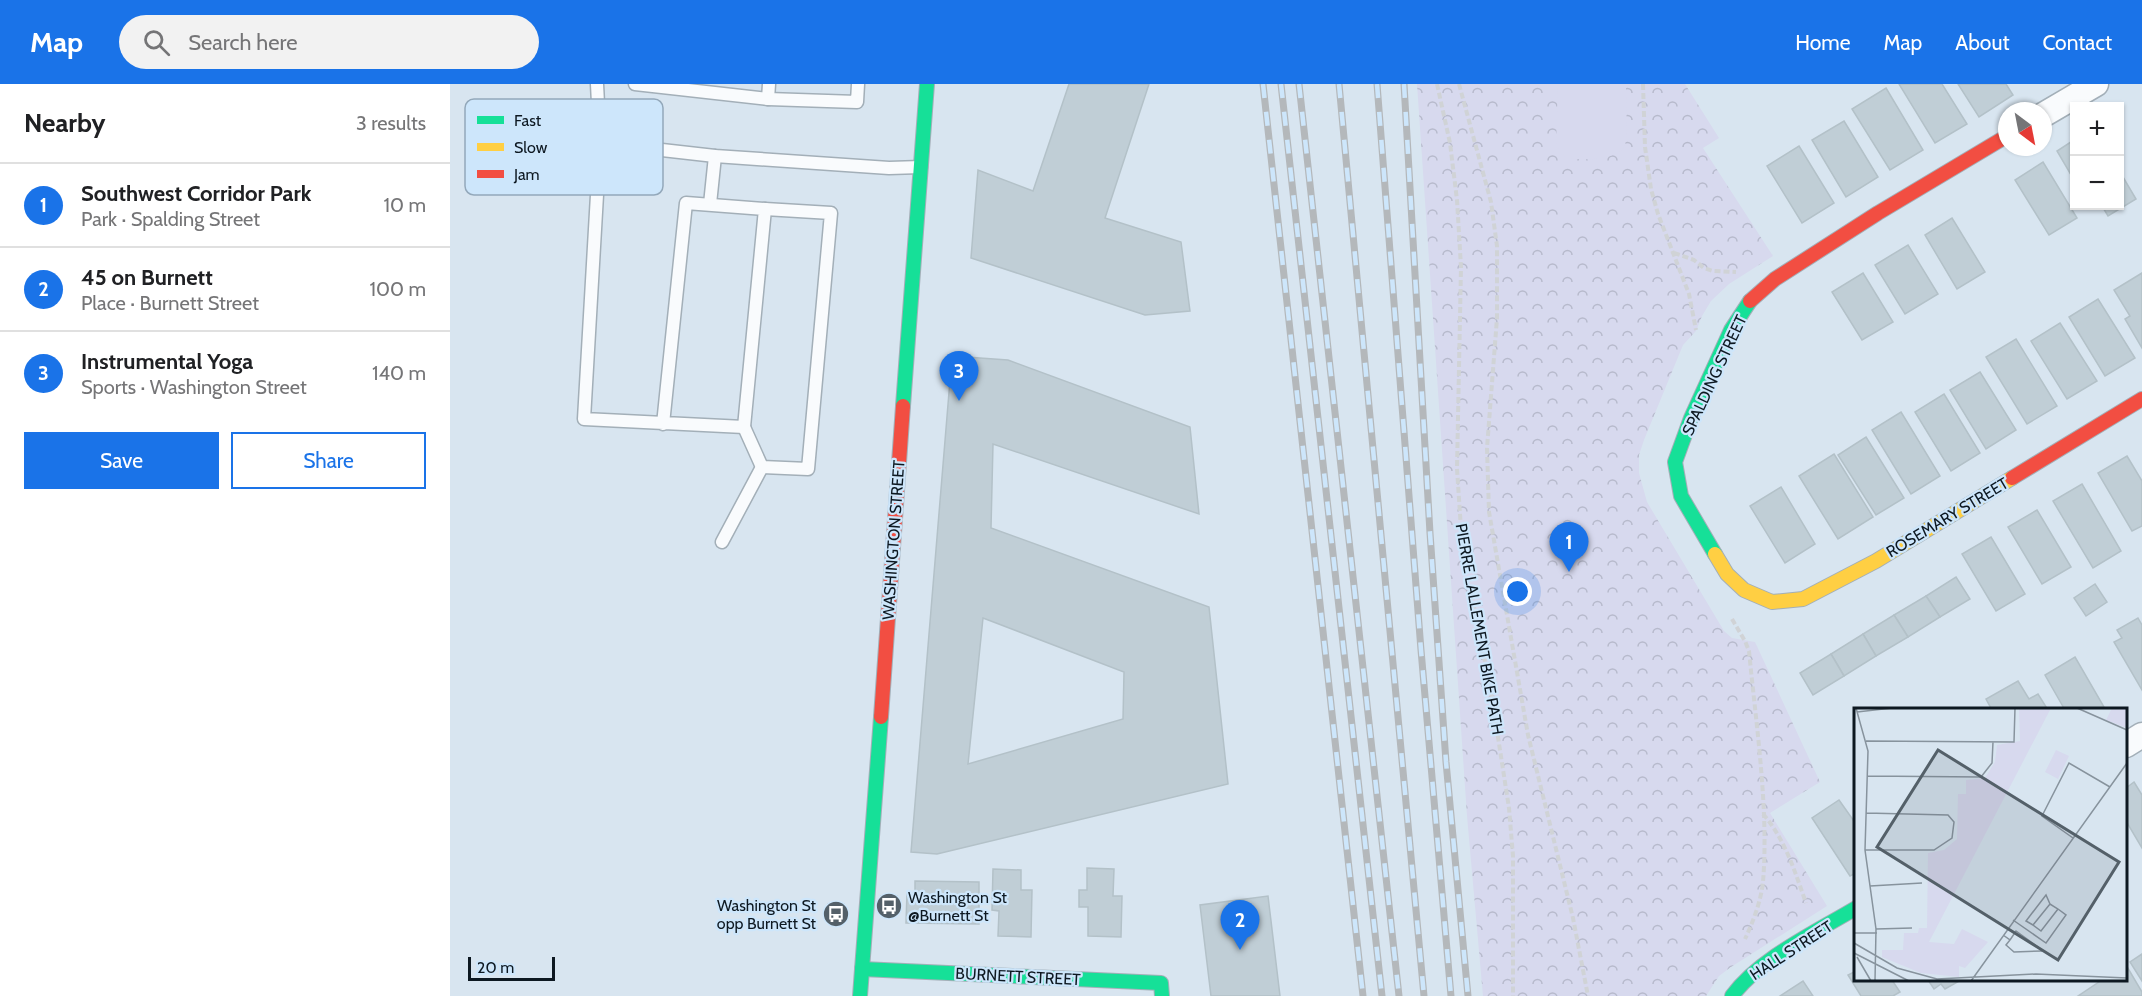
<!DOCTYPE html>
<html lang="en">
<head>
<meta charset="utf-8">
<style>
  :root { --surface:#fff; --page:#f2f2f2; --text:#202124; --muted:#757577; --line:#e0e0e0; --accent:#1a73e8 }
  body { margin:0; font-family:Cabin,sans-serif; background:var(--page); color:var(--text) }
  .controls { position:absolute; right:18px; top:18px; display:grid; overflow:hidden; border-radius:0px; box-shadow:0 2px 4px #0004 }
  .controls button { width:54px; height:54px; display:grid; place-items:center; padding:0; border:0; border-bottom:2px solid var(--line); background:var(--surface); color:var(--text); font:30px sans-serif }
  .compass { position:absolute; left:1548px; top:18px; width:54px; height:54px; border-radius:50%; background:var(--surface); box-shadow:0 2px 4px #0004; rotate:148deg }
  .scale { position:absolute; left:18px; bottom:15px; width:87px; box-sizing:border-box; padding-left:6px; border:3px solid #0d1821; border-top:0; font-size:16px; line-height:21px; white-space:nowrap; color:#0d1821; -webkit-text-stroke:4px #cde6fb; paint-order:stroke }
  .you { position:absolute; left:1068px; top:508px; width:21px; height:21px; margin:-15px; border:4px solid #fff; border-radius:50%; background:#1a73e8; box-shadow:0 0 0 9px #1a73e833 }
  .badge { display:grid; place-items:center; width:39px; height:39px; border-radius:50%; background:var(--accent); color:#fff; font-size:20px; font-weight:700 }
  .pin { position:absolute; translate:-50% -50px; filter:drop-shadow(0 2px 3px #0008) }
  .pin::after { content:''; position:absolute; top:32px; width:21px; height:18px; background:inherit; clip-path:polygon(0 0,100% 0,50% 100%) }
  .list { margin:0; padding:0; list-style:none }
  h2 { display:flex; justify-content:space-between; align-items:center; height:78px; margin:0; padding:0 24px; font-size:26px }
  h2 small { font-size:20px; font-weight:400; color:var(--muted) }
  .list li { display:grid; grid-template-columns:39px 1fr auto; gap:18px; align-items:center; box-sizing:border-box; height:84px; padding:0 24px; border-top:2px solid var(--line) }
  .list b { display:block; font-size:22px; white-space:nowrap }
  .list p { margin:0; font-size:20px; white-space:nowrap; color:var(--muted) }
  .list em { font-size:20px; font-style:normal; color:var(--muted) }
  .actions { display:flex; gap:12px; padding:18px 24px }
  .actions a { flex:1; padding:14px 0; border:2px solid var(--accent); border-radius:0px; text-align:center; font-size:21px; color:var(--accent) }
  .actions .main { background:var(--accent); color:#fff }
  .icon { flex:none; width:33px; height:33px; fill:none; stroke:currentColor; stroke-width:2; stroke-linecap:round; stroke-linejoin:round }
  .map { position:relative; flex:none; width:1692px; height:912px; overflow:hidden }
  header { display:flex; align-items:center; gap:36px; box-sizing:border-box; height:84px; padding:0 30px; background:var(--accent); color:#fff }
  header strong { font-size:28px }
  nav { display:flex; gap:33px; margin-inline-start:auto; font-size:21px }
  .search { width:420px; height:54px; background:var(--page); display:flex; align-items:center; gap:15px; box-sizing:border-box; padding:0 21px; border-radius:33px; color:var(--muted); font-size:22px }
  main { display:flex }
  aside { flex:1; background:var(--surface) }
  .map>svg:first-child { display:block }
  .park { fill:url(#park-crowns) }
  .garden { fill:#d7d9ee }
  .building { fill:#c0ced6; stroke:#b3c1c8; stroke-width:1.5; fill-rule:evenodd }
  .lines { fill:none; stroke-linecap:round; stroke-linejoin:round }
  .lane-casing { stroke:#a3afb8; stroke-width:15 }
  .street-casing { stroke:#a3afb8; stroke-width:27 }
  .fast-casing { stroke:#a3afb8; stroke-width:16 }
  .slow-casing { stroke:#a3afb8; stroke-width:16 }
  .jam-casing { stroke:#a3afb8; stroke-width:16 }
  .path { stroke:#d0d3d6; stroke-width:4; stroke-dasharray:6 3; stroke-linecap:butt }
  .lane { stroke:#f9fbfd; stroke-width:12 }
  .street { stroke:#f9fbfd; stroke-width:24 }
  .fast { stroke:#16e098; stroke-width:14 }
  .slow { stroke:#ffcf43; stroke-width:14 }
  .jam { stroke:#f24e42; stroke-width:14 }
  .rail-casing { stroke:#b4b8bb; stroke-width:7 }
  .rail { stroke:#cde6fb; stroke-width:4.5; stroke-dasharray:14; stroke-linecap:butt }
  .labels { text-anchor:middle; stroke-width:4.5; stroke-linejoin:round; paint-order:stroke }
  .street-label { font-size:16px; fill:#0d1821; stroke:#cde6fb }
  .poi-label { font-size:16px; fill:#0d1821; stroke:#cde6fb; text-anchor:start }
  .inset-road { fill:none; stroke:#87939d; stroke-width:1.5 }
  .view { fill:#546069; fill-opacity:0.15; stroke:#546069; stroke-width:3 }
  .inset-edge { fill:none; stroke:#0d1821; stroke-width:3 }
  .key { fill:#cde6fb; stroke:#93a8ba; stroke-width:1.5 }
  .key-label { font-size:16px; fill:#0d1821 }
</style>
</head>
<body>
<header>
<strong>Map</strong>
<div class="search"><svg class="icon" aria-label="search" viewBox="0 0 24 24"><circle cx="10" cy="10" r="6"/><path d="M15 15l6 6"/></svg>Search here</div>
<nav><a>Home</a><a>Map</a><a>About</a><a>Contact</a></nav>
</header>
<main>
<aside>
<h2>Nearby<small>3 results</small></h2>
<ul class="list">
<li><span class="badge">1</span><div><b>Southwest Corridor Park</b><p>Park · Spalding Street</p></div><em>10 m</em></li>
<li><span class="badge">2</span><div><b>45 on Burnett</b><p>Place · Burnett Street</p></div><em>100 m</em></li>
<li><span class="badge">3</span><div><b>Instrumental Yoga</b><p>Sports · Washington Street</p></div><em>140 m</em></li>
</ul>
<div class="actions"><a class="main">Save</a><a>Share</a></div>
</aside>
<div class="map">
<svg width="1692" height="912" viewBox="0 0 1692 912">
  <defs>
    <pattern id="park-crowns" width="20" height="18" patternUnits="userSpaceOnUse" patternTransform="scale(1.5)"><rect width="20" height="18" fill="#d7d9ee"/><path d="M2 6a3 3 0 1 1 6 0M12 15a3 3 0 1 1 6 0" fill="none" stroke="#b7bacc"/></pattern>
  </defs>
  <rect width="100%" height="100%" fill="#d8e5f0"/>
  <polygon class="park" points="967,0 1235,0 1269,54 1253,64 1323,172 1279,200 1261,217 1252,232 1246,247 1233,261 1194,356 1189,371 1189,389 1197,418 1274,547 1282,554 1305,558 1370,698 1320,729 1377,822 1281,883 1269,892 1256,912 1033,912 1017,732"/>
  <path class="garden" d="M 1108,0 L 1176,0 C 1176,12 1178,53 1175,61 C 1170,76 1132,77 1119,74 C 1112,72 1110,67 1106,61 Z"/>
  <g class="building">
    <polygon points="619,0 699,0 655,134 731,158 740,227 695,231 521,174 528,86 583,107"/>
    <polygon points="1449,0 1492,0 1517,40 1485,59"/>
    <polygon points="1508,0 1556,0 1563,11 1529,33"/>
    <polygon points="1436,4 1473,66 1440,86 1402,25"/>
    <polygon points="1394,37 1428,93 1396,113 1362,56"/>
    <polygon points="1624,56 1624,96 1607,67"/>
    <polygon points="1349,62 1384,119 1352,139 1317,82"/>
    <polygon points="1593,78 1627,134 1599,151 1565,96"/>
    <polygon points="1670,88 1686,115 1658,132 1652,122 1670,122"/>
    <polygon points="1502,134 1535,188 1507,205 1475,151"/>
    <polygon points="1458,161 1488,210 1455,230 1425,181"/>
    <polygon points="1413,189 1443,238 1412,256 1382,208"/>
    <polygon points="1692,189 1692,264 1675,235 1680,232 1664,206"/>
    <polygon points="1648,215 1685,274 1655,292 1619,233"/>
    <polygon points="1610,239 1647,297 1617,315 1581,257"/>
    <polygon points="1566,255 1607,322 1577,340 1536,273"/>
    <path d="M 502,272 L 558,276 L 740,343 L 749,430 L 543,360 L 541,444 L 759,523 L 778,700 L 487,770 L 461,768 ZM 533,534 L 674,588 L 673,635 L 518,680 Z"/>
    <polygon points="1530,288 1566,346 1536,365 1500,306"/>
    <polygon points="1494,310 1530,369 1501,387 1465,328"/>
    <polygon points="1451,328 1490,392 1461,410 1422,346"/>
    <polygon points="1416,353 1454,414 1426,431 1388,371"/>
    <polygon points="1384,370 1423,433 1388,455 1349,392"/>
    <polygon points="1677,372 1692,397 1692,442 1682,447 1648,389"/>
    <polygon points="1632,400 1671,467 1643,484 1603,417"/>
    <polygon points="1331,403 1365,460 1335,479 1300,422"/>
    <polygon points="1587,426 1621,483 1592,500 1558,443"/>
    <polygon points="1541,453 1575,510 1546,527 1512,470"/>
    <polygon points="1506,493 1520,515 1490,533 1476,512"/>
    <polygon points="1645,500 1657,518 1636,532 1624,514"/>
    <polygon points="1476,512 1490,533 1458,553 1444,531"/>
    <polygon points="1444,531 1458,553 1426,572 1413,550"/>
    <polygon points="1688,534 1692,541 1692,606 1664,558 1672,554 1667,546"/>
    <polygon points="1413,550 1426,572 1394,592 1381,570"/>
    <polygon points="1381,570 1394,592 1363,611 1350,589"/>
    <polygon points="1625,573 1654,623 1650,626 1615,626 1595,591"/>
    <polygon points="1568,597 1579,615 1588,610 1598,626 1542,626 1536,615"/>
    <polygon points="1684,698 1692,711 1692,764 1676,737 1676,704"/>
    <polygon points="1389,716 1406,740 1406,789 1400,792 1362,734"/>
    <polygon points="637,784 664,785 663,812 672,812 671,853 638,852 638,823 629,823 629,806 637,806"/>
    <polygon points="543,785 571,786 571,806 582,806 581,853 548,852 549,827 542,826"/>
    <polygon points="465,797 529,798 529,840 456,839 457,809 465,809"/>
    <polygon points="818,812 830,912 761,912 750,821"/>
    <polygon points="1692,870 1692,897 1680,878"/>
    <polygon points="1676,881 1692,908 1692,912 1628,912 1652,896 1676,896"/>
    <polygon points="1406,887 1406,896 1442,896 1450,908 1443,912 1411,912 1398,891"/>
    <polygon points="1478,896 1511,896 1495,905 1491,900 1484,905"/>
    <polygon points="1353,897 1363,912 1330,912"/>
  </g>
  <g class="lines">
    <g class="lane-casing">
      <g id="lane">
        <polyline points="147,0 150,59"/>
        <polyline points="185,0 318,15 407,18 408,0"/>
        <polyline points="318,15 319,0"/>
        <polyline points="260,120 265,72"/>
        <polyline points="213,340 236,119 315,125 294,343 134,335 150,59 265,72 439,84 471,83"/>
        <polyline points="294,343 312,383 358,385 381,129 315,125"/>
        <polyline points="272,458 312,383"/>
      </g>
    </g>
    <g class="street-casing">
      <g id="street">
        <polyline points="1593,31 1646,0"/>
        <polyline points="1676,661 1692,651"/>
      </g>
    </g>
    <g class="fast-casing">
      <g id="fast">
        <polyline points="453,322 477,0"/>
        <polyline points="1265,470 1231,412 1225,378 1241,334 1281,246 1300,217"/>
        <polyline points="412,885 711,899 712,912"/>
        <polyline points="410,912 431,633"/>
        <path d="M 1282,912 C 1310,874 1366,848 1406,824"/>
      </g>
    </g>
    <g class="slow-casing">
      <polyline id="slow" points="1265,470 1277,490 1294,506 1322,518 1353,515 1426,477 1562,394"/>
    </g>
    <g class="jam-casing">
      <g id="jam">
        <polyline points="1300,217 1325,195 1428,129 1557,52"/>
        <polyline points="1562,394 1692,315"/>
        <polyline points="431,633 453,322"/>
      </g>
    </g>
    <g class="path">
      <polyline points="987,0 1000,59 1007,116 1011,183 1007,385 1011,445 1017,488 1041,608 1059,724 1063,772 1063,912"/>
      <polyline points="1009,0 1041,118 1047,162 1047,234 1037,364 1039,428 1078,651 1123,834 1138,912"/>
      <polyline points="1193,0 1195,63 1201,105 1208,130 1239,210 1246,246"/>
      <polyline points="1224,169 1244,176 1254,184 1263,187 1286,188"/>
      <path d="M 1282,535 L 1295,557 L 1299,567 C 1306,640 1319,725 1313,798 C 1311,817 1303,838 1295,855"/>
      <path d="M 1313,730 C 1335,755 1345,788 1356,819"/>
    </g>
    <use href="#lane" class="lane"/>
    <use href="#street" class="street"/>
    <use href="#fast" class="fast"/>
    <use href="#slow" class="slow"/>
    <use href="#jam" class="jam"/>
    <g class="rail-casing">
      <g id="rail">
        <polyline points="813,0 913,912"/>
        <polyline points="831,0 932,912"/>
        <polyline points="849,0 949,912"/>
        <polyline points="889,0 974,912"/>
        <polyline points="927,0 971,566 1001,912"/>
        <polyline points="954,0 980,449 996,678 1018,912"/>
      </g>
    </g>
    <use href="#rail" class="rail"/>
  </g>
  <defs>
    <g id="bus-disc" transform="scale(1.35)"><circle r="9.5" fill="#546069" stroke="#cde6fb"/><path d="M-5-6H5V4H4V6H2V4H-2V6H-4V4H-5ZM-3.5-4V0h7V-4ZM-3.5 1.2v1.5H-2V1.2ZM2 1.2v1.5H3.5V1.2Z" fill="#fff"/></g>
  </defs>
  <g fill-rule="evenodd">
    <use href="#bus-disc" x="439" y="822"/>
    <use href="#bus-disc" x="386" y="830"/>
  </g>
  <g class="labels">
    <g class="street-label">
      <text transform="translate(1264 291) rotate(-65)" y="6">SPALDING STREET</text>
      <text transform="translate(1497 433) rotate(-31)" y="6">ROSEMARY STREET</text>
      <text transform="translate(443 456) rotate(-86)" y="6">WASHINGTON STREET</text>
      <text transform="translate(1030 545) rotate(80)" y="6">PIERRE LALLEMENT BIKE PATH</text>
      <text transform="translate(1341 866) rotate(-33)" y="6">HALL STREET</text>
      <text transform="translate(568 892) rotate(3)" y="6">BURNETT STREET</text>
    </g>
    <g class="poi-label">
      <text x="458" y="819">Washington St<tspan x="458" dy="18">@Burnett St</tspan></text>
      <text x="366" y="827" text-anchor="end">Washington St<tspan x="366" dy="18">opp Burnett St</tspan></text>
    </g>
  </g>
  <g transform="translate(1404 624)">
    <rect width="273" height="273" fill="#d8e5f0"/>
    <path d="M 165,0 L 197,0 L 75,234 L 100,236 L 108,221 L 134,234 L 111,260 L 105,258 L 105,269 L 67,265 L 28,249 L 28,242 L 49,242 L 50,225 L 64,225 L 65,220 L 73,220 L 74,145 L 90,142 L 103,131 L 104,86 L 112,86 L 112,72 L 131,70 L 141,54 L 143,37 L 166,33 ZM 258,0 L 273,0 L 273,20 L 252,12 ZM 202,42 L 215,48 L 204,71 L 191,64 Z" fill="#d7d9ee"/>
    <path class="inset-road" d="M 2,0 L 14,43 L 11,142 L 22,221 L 21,273M 223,0 L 273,22M 3,4 L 38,0M 12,33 L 160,34 L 161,0M 13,68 L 127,69 L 138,55 L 139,34M 219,130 L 188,108 L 215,55 L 256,79M 11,142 L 80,142 L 98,130 L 100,114 L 94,107 L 12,105M 16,178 L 68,175M 159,212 L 192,235 L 212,207 L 204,201 L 196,196 L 179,217 L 187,223 L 204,201M 179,217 L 172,213 L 192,187 L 196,196M 22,221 L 58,220M 0,225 L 23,225M 149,227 L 156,232 L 152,237 L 160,244 L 188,243M 156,232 L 162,223 L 188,242M 0,235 L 43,260 L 83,271 L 182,266 L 273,270M 0,245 L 55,273M 3,249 L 17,273M 117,273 L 273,55"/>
    <path class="view" d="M 84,42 L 265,154 L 204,252 L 23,139 Z"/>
    <rect width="273" height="273" class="inset-edge"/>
  </g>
  <rect x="15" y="15" width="198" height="96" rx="9" class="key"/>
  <rect x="27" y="32" width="27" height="8" fill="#16e098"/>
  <rect x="27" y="59" width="27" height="8" fill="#ffcf43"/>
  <rect x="27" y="86" width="27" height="8" fill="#f24e42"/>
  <g class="key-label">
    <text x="64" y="42">Fast</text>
    <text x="64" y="69">Slow</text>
    <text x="64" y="96">Jam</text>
  </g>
</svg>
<div class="controls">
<button>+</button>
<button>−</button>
</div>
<svg class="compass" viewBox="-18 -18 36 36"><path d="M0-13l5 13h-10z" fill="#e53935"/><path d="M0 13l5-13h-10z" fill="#757577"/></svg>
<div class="scale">20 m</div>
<div class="you"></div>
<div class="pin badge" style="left:1119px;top:488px">1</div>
<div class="pin badge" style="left:790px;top:866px">2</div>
<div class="pin badge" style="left:509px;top:317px">3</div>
</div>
</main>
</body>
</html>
